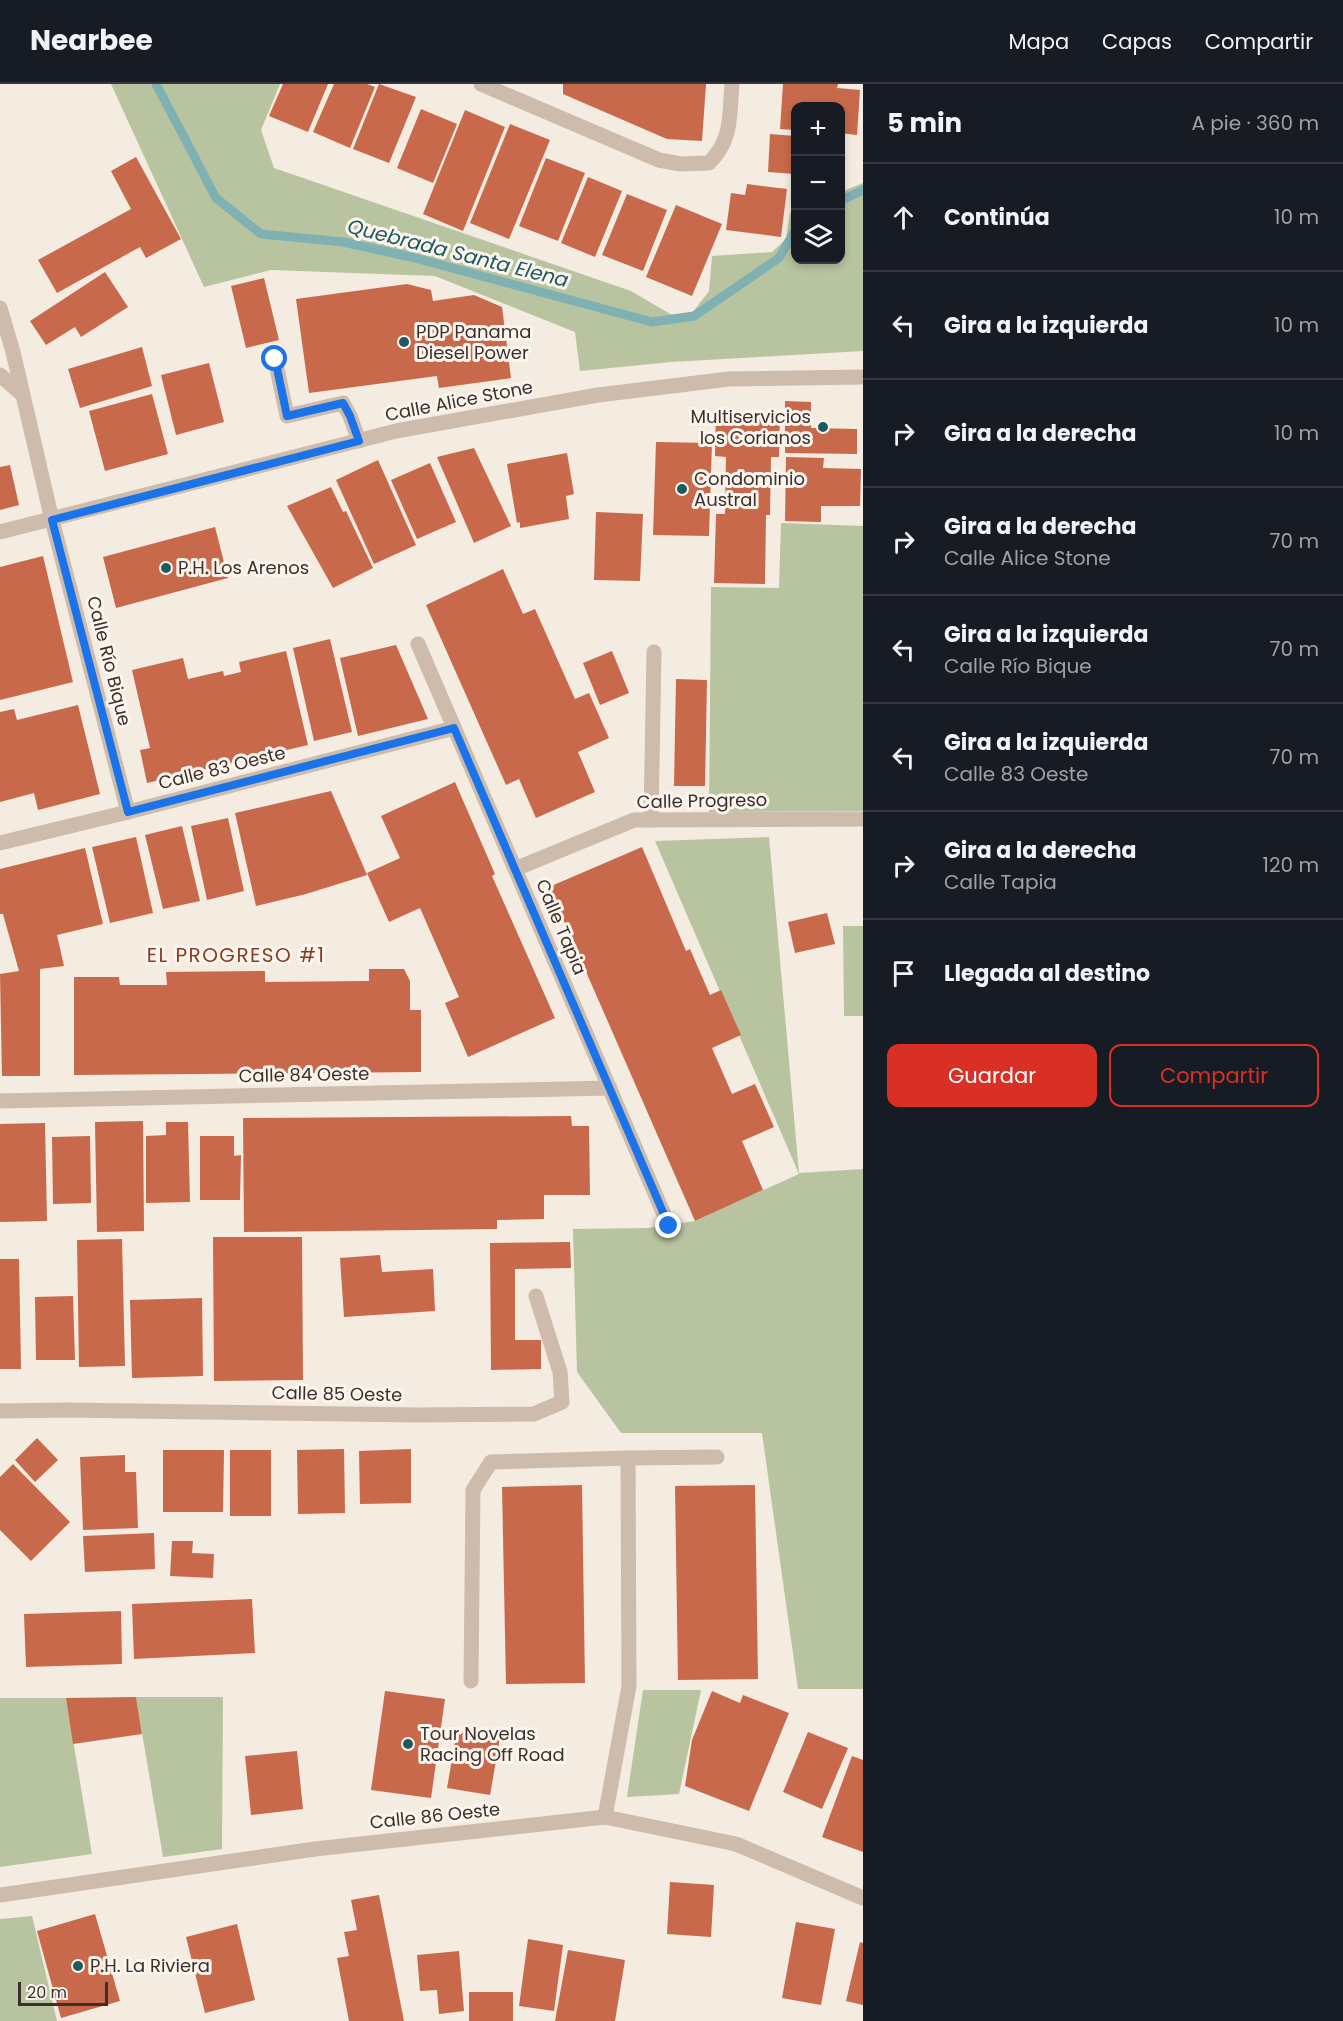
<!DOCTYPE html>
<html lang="es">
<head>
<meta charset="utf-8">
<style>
  :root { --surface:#171b24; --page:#20242c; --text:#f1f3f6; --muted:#9ea1a6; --line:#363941; --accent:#d93025 }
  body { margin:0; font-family:Poppins,sans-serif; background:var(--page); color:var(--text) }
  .controls { position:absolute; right:18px; top:18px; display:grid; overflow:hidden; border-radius:12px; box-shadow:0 3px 9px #0003 }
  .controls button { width:54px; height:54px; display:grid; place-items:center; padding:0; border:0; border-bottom:2px solid var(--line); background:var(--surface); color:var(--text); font:30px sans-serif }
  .scale { position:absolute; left:18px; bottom:15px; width:90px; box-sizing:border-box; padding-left:6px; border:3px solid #3b302b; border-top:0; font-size:16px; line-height:21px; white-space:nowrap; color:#3b302b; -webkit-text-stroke:4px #fbf5ee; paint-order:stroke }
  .stop { position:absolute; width:18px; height:18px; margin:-14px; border:4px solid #1a73e8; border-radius:50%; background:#fff }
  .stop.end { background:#1a73e8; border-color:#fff; box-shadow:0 2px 6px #0008 }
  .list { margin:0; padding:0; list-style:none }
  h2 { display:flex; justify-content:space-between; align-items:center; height:78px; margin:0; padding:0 24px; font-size:26px }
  h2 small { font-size:20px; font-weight:400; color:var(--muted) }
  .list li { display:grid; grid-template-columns:39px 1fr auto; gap:18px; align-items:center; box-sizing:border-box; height:108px; padding:0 24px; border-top:2px solid var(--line) }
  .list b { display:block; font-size:22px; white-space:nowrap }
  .list p { margin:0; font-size:20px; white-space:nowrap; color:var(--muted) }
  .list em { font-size:20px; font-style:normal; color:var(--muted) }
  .actions { display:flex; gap:12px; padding:18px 24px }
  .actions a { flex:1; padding:14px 0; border:2px solid var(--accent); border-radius:12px; text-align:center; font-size:21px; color:var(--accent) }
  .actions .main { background:var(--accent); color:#fff }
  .icon { flex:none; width:33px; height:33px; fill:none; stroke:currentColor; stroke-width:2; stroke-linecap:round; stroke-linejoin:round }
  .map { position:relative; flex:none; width:863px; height:1937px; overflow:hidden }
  header { display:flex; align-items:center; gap:36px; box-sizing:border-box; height:84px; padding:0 30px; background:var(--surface); border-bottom:2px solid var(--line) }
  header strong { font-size:28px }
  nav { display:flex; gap:33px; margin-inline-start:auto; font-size:21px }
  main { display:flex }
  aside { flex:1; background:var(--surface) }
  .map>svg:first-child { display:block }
  .green { fill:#b8c4a0 }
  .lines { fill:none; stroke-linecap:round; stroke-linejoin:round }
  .stream { stroke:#7fb0b2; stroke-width:9 }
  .building { fill:#c8694b }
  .service { stroke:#cdbbac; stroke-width:15 }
  .minor { stroke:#cdbbac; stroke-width:15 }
  .tertiary { stroke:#cdbbac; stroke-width:15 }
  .route { stroke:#1a73e8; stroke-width:8 }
  .poi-dot { fill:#1f5a5e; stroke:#fbf5ee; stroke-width:2 }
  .labels { text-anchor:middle; stroke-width:6; stroke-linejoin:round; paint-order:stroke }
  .poi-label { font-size:18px; fill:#3b302b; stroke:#fbf5ee; text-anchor:start }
  .street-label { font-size:18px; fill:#3b302b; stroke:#fbf5ee }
  .water-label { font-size:20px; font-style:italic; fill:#1f5a5e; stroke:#fbf5ee }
  .neighbourhood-label { font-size:20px; letter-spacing:1.5px; fill:#8c3b22; stroke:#fbf5ee }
</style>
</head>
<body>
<header>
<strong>Nearbee</strong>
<nav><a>Mapa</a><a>Capas</a><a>Compartir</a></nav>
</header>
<main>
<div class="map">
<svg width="863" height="1937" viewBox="0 0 863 1937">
  <rect width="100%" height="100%" fill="#f4ebe1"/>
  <g class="green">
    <polygon points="111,0 280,0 261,46 274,84 631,207 672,231 692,229 709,207 712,172 772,168 786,155 790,129 795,127 796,176 840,176 841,108 863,99 863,267 671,278 580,287 575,248 435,192 271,186 204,203"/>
    <polygon points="781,439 863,442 863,727 709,728 711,503 779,504"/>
    <polygon points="769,753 799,1089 863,1085 863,1605 798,1605 762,1349 621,1349 577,1288 573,1145 647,1144 695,1137 799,1090 655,757"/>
    <polygon points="843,842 863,842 863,932 844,932"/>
    <polygon points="643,1606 701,1606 679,1710 627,1713"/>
    <polygon points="136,1613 223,1613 222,1765 163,1773"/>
    <polygon points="0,1614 66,1614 92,1770 0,1783"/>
    <polygon points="32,1832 57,1937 0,1937 0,1835"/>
  </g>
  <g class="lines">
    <g class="stream">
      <polyline points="156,0 216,114 261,150 343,158 415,174 652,238 694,232 779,174 796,145"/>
      <polyline points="840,117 863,106"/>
    </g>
  </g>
  <g class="building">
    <polygon points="283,0 328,0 308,48 269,32"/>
    <polygon points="334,0 367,0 375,3 350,64 313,48"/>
    <polygon points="379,0 416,13 389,79 353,65"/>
    <polygon points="563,0 706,0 702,57 667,55 563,10"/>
    <polygon points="783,0 838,0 837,4 860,6 857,51 840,49 840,22 795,22 795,46 780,45"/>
    <polygon points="421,25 457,40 433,99 397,84"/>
    <polygon points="465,26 505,43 463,147 423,130"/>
    <polygon points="510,40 550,56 509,155 470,139"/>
    <polygon points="770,50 795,52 795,90 768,88"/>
    <polygon points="136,73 181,155 146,174 140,163 57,209 38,176 131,125 111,87"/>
    <polygon points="546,74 585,89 558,157 519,142"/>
    <polygon points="588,93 622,107 595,173 561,159"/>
    <polygon points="747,100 787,105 781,153 726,146 731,109 745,111"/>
    <polygon points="627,110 667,126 643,187 602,171"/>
    <polygon points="676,121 722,140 692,212 646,193"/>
    <polygon points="105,188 128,223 81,253 75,243 46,261 30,237"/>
    <polygon points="264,194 279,256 246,264 231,202"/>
    <polygon points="407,200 431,206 433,217 474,211 502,223 511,294 439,304 437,292 309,309 296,215"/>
    <polygon points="142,263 152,302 80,324 68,285"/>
    <polygon points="209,279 224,338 176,351 161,291"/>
    <polygon points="152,310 168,370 105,387 89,327"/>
    <polygon points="785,317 811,318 811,344 857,345 857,370 785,369"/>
    <polygon points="716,328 780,329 779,373 771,373 770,431 766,431 765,500 714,499 716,430 725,430 726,373 715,372"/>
    <polygon points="656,358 712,359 709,452 653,451"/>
    <polygon points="474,364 511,442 474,459 437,373"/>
    <polygon points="567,369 574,410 566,412 569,435 520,444 520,438 517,439 507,380"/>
    <polygon points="786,373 824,374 823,384 861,385 860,422 821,422 821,438 785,437"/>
    <polygon points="378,376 416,461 374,480 336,396"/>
    <polygon points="430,379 456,438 417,455 391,396"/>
    <polygon points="10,381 19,421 0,426 0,383"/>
    <polygon points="331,403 343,428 346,427 373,484 333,504 287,422"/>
    <polygon points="596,428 643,430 640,497 594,496"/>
    <polygon points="215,443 228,494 116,524 103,473"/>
    <polygon points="43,472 73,598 0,616 0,483"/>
    <polygon points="503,485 523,530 535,525 575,615 589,609 609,654 578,668 595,708 536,734 519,695 506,701 426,521"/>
    <polygon points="330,555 352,648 314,657 293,564"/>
    <polygon points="396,561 428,635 358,652 340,574"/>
    <polygon points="286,567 308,661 147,699 140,666 150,664 132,586 183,574 188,595 223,587 224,592 241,588 239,578"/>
    <polygon points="612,567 629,609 600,621 583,579"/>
    <polygon points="676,595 707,596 705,702 674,702"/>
    <polygon points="78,621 100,710 38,726 34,709 0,718 0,628 14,625 17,636"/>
    <polygon points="455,698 495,790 492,792 555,934 468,973 445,919 459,913 420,824 389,838 367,789 400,774 381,732"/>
    <polygon points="331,707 367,791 306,810 256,822 235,729"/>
    <polygon points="228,734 244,807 207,816 191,742"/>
    <polygon points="182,742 200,817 163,825 145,751"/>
    <polygon points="136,753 153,829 110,839 92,763"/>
    <polygon points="642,763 686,867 690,865 710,911 721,906 741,951 712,964 732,1010 755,1000 774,1043 742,1057 763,1106 695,1137 549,803"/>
    <polygon points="85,764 103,840 57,851 64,882 40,885 40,992 2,992 0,890 19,887 3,830 0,830 0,785"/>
    <polygon points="827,829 835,860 795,869 788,838"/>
    <polygon points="369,885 404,885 410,897 410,926 421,926 421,988 74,991 74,893 119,893 120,901 167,901 166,888 265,887 265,898 369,897"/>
    <polygon points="571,1032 572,1042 589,1042 590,1111 544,1111 544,1135 497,1136 497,1145 244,1148 243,1034"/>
    <polygon points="143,1037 144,1147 97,1148 95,1038"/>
    <polygon points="166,1038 188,1038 190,1118 146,1119 146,1052 166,1051"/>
    <polygon points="45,1039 47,1137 0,1138 0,1040"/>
    <polygon points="90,1052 91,1119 53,1120 52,1053"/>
    <polygon points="200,1052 234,1052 234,1072 241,1071 240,1116 200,1116"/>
    <polygon points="213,1153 302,1153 303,1296 214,1297"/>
    <polygon points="122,1155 125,1282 79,1283 77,1156"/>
    <polygon points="570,1158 571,1184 515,1185 515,1256 541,1256 541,1285 491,1286 490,1159"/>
    <polygon points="380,1171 382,1188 433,1185 435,1227 344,1233 340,1174"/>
    <polygon points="0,1175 19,1175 21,1285 0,1285"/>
    <polygon points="73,1212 75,1276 36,1276 35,1213"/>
    <polygon points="202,1214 203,1292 132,1294 130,1216"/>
    <polygon points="37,1354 58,1376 35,1398 15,1376"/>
    <polygon points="344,1365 345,1429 298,1430 297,1366"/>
    <polygon points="411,1365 411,1419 360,1420 359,1367"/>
    <polygon points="163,1366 224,1366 223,1428 163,1428"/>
    <rect x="230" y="1366" width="41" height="66"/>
    <polygon points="125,1371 125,1388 136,1388 138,1444 83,1446 80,1373"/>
    <polygon points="13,1380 70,1438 31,1477 0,1446 0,1393"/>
    <polygon points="582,1401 585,1599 506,1600 502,1403"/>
    <polygon points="755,1401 758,1595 678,1596 675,1402"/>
    <polygon points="154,1449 155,1485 85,1488 83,1452"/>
    <polygon points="172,1457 193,1457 192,1469 214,1470 213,1494 170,1492"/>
    <polygon points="252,1515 255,1569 134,1575 132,1520"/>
    <polygon points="121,1527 122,1580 26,1583 24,1530"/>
    <polygon points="385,1607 445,1615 431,1714 371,1706"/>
    <polygon points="712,1607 740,1619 743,1611 789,1629 749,1727 685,1702 692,1656"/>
    <polygon points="136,1613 142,1650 73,1660 66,1614"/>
    <polygon points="457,1647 500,1654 490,1711 447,1704"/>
    <polygon points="808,1648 848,1664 822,1725 783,1708"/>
    <polygon points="297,1667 303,1725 251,1731 245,1672"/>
    <polygon points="852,1672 863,1676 863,1768 822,1753"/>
    <polygon points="670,1798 714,1801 711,1853 667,1850"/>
    <polygon points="379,1811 404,1937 349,1937 337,1874 349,1872 344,1848 357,1846 351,1816"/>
    <polygon points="95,1830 120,1917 61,1934 37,1847"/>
    <polygon points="796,1838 835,1845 821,1921 782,1914"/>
    <polygon points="237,1840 255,1916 205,1929 186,1853"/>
    <polygon points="528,1855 563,1861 554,1927 519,1922"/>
    <polygon points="860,1858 863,1859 863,1921 846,1917"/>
    <polygon points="568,1866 625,1876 615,1937 555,1937"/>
    <polygon points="459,1867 464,1927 439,1930 437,1906 420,1907 417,1871"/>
    <rect x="469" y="1908" width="44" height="29"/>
  </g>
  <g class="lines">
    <g class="service">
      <polyline points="275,275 287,332 343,319 350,332 359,357"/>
      <polyline points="0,291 23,311"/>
      <polyline points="651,736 654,568"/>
      <polyline points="628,1374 717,1373"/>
      <polyline points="471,1597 473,1406 491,1378 628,1374 629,1602 605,1733"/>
    </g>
    <g class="minor">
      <path d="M 481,0 L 659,76 L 681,80 L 709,79 C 733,55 729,32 732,0"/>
      <polyline points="0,224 13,268 52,436 128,728"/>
      <polyline points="418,560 669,1142"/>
      <polyline points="0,759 128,728 454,644"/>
      <polyline points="515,785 634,736 863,735"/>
      <polyline points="0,1017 610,1004"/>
      <polyline points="0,1327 66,1326 418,1331 534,1330 562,1318 560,1288 536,1212"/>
      <polyline points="0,1811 315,1765 605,1733 736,1760 863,1814"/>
    </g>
    <polyline class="tertiary" points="0,448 396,347 598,311 729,295 863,293"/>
  </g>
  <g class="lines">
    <polyline class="route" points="275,275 287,332 343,319 350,332 359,357 52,436 128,728 454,644 669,1142"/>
  </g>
  <g class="poi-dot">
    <circle cx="404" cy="258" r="6"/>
    <circle cx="823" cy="343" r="6"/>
    <circle cx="682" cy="405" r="6"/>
    <circle cx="166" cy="484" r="6"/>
    <circle cx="408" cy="1660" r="6"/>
    <circle cx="78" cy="1882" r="6"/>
  </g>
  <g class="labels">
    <g class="poi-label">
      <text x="416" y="254">PDP Panama<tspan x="416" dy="21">Diesel Power</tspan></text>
      <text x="811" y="339" text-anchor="end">Multiservicios<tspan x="811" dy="21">los Corianos</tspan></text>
      <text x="694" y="401">Condominio<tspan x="694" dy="21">Austral</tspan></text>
      <text x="178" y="490">P.H. Los Arenos</text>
      <text x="420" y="1656">Tour Novelas<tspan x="420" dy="21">Racing Off Road</tspan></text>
      <text x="90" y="1888">P.H. La Riviera</text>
    </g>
    <g class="street-label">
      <text transform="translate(459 317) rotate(-11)" y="6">Calle Alice Stone</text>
      <text transform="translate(109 577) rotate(76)" y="6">Calle Río Bique</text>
      <text transform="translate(222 684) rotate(-14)" y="6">Calle 83 Oeste</text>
      <text transform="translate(702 717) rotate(-1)" y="6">Calle Progreso</text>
      <text transform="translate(561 843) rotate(67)" y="6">Calle Tapia</text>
      <text transform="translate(304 991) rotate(-1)" y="6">Calle 84 Oeste</text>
      <text transform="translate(337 1310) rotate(1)" y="6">Calle 85 Oeste</text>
      <text transform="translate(435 1732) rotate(-6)" y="6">Calle 86 Oeste</text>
    </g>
    <g class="water-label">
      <text transform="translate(458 169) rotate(14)" y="7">Quebrada Santa Elena</text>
    </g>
    <g class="neighbourhood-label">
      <text x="236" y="878">EL PROGRESO #1</text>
    </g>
  </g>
</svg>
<div class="controls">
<button>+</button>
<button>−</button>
<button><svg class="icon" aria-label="layers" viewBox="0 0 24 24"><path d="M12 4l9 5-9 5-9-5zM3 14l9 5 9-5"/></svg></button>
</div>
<div class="scale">20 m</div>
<div class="stop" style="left:275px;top:275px"></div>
<div class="stop end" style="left:669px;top:1142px"></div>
</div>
<aside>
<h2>5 min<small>A pie · 360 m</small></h2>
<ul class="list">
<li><svg class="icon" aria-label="ahead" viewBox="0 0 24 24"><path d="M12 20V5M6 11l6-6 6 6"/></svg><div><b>Continúa</b></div><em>10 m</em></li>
<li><svg class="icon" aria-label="left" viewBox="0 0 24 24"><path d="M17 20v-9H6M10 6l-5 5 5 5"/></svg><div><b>Gira a la izquierda</b></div><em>10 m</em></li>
<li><svg class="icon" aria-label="right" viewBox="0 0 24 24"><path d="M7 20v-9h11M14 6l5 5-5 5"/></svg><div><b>Gira a la derecha</b></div><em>10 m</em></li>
<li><svg class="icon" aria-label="right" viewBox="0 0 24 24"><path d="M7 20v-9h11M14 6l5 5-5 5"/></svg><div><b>Gira a la derecha</b><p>Calle Alice Stone</p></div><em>70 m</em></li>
<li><svg class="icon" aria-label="left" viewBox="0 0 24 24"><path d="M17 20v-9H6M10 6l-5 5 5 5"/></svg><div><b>Gira a la izquierda</b><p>Calle Río Bique</p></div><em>70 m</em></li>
<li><svg class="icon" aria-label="left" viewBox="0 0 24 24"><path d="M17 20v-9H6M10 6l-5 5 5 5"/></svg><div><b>Gira a la izquierda</b><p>Calle 83 Oeste</p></div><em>70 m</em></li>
<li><svg class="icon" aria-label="right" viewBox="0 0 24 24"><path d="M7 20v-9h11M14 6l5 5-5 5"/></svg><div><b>Gira a la derecha</b><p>Calle Tapia</p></div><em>120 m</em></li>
<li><svg class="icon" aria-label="arrive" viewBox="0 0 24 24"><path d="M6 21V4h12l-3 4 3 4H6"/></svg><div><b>Llegada al destino</b></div></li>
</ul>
<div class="actions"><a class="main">Guardar</a><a>Compartir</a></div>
</aside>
</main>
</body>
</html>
